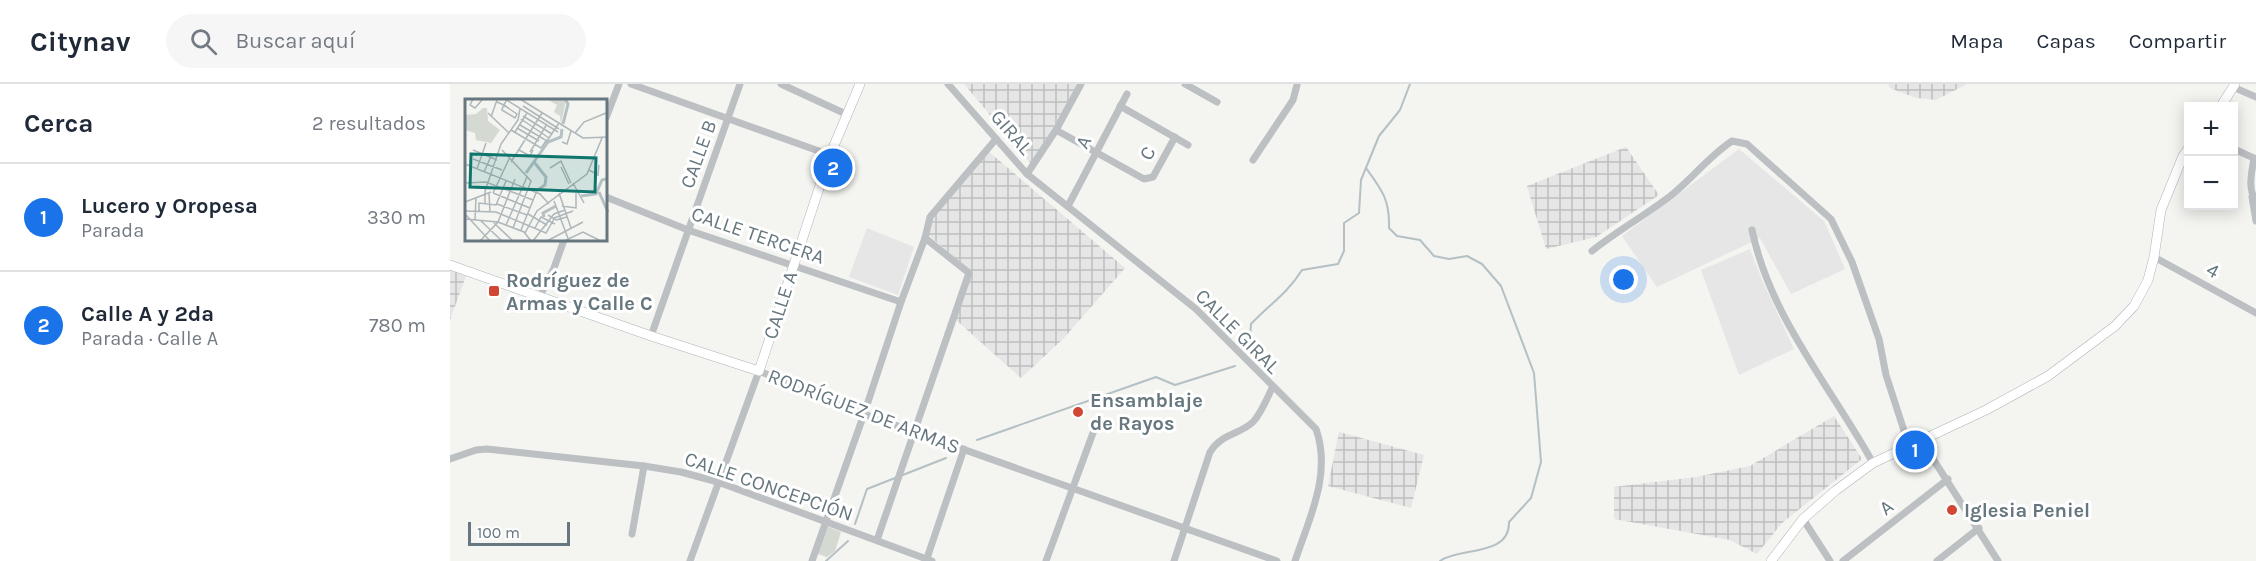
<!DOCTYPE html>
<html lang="es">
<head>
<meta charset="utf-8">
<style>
  :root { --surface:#fff; --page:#f6f6f7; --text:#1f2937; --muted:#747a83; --line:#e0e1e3; --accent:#1a73e8 }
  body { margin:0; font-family:Karla,sans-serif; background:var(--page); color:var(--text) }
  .controls { position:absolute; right:18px; top:18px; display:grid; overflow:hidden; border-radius:0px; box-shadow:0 3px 15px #0003 }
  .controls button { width:54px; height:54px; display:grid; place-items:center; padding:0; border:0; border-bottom:2px solid var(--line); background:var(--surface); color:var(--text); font:30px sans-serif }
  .scale { position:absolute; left:18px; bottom:15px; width:102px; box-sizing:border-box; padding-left:6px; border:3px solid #66777f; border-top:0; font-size:16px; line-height:21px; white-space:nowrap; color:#66777f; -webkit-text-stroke:4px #fff; paint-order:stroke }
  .you { position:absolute; left:1174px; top:196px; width:21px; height:21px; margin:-15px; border:4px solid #fff; border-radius:50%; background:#1a73e8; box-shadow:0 0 0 9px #1a73e833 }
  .badge { display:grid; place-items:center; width:39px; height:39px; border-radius:50%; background:var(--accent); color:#fff; font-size:20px; font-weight:700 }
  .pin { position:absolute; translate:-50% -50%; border:3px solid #fff; box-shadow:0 2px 6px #0006 }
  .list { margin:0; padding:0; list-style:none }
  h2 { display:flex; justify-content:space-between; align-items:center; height:78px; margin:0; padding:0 24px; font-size:26px }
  h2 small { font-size:20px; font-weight:400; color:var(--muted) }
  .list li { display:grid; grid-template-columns:39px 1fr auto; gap:18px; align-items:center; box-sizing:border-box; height:108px; padding:0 24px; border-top:2px solid var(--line) }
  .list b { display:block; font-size:22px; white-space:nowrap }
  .list p { margin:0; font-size:20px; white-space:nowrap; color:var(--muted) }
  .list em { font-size:20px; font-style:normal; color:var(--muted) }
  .icon { flex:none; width:33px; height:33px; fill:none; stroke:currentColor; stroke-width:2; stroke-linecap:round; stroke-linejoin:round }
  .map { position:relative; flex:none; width:1806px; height:477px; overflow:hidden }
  header { display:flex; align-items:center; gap:36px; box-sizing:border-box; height:84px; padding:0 30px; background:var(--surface); border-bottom:2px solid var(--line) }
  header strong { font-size:28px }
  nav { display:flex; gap:33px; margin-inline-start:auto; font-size:21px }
  .search { width:420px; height:54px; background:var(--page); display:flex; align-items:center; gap:15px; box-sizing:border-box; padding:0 21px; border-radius:33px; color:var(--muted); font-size:22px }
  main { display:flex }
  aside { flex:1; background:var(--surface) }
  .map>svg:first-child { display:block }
  .built { fill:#e5e6e5 }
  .industrial { fill:url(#industrial-grid) }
  .green { fill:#d4d9d1 }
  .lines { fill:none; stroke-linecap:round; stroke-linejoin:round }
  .stream { stroke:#b4c0c3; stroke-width:2 }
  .secondary-casing { stroke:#aeb4b7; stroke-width:10 }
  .street { stroke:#bcc0c3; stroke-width:7 }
  .secondary { stroke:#fff; stroke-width:9 }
  .poi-dot { fill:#d24733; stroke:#fff; stroke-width:2 }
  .labels { text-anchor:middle; stroke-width:6; stroke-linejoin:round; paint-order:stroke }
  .street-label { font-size:20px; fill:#66777f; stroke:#fff }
  .poi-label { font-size:20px; font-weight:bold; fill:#66777f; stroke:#fff; text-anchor:start }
  .inset-river { fill:none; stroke:#b4c0c3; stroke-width:3 }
  .inset-road { fill:none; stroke:#aeb7b9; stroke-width:1.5 }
  .view { fill:#0f766e; fill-opacity:0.15; stroke:#0f766e; stroke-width:3 }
  .inset-edge { fill:none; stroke:#66777f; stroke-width:3 }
</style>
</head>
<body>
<header>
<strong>Citynav</strong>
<div class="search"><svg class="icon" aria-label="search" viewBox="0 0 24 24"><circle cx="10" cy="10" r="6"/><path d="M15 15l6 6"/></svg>Buscar aquí</div>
<nav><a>Mapa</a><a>Capas</a><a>Compartir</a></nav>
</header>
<main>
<aside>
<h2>Cerca<small>2 resultados</small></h2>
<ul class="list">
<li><span class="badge">1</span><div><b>Lucero y Oropesa</b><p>Parada</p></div><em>330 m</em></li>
<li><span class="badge">2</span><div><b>Calle A y 2da</b><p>Parada · Calle A</p></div><em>780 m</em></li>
</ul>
</aside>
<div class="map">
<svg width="1806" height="477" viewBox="0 0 1806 477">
  <defs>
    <pattern id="industrial-grid" width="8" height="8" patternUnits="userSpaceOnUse" patternTransform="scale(1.5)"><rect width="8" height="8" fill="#e5e6e5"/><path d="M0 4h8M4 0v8" fill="none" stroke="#bdbfbf"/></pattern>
  </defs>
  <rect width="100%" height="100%" fill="#f4f4f1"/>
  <g class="built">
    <polygon points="1289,65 1374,137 1395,185 1341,210 1310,154 1207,203 1172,152"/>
    <polygon points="417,144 464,163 448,211 399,193"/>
    <polygon points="1300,165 1312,196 1344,265 1289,291 1251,186"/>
  </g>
  <g class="industrial">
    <polygon points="514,0 628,0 582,81"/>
    <polygon points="1438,0 1517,0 1486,16 1466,14 1440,4"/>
    <polygon points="1176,63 1209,111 1146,153 1096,165 1077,102"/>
    <polygon points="538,67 675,184 613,255 571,294 506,236 522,188 478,151 481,136"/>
    <polygon points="0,186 16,192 0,236"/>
    <polygon points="1384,332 1412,375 1332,439 1307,470 1280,456 1164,435 1164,403 1246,393 1300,382"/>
    <polygon points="889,348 974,371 961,424 878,402"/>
  </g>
  <polygon class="green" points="376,442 391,448 385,467 377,473 368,470"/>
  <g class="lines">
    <g class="stream">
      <path d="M 916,84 C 932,106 940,116 939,144 L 947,152 L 970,156 L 984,172 L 999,175 L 1017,172 L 1032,180 L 1051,202 L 1084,289 L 1091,378 L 1081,414 L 1059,438 C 1060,473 1009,463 990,477"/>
      <path d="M 794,261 L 800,253 L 801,240 C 820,220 837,210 852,186 L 888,180 L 894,167 L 894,139 L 909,129 L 911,96 L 929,52 L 950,26 L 960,0"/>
      <polyline points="527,356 706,293 725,301 785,282"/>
      <polyline points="405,440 417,405 496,374"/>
      <polyline points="376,477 398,457"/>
    </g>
    <g class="secondary-casing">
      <g id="secondary">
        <polyline points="1771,22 1785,0"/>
        <polyline points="0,181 201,252 309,287 380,71 410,0"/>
        <polyline points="1321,477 1353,435 1385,407 1423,379 1536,326 1598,292 1665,242 1684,222 1698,196 1704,173 1711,126 1733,72 1738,65"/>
      </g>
    </g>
    <g class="street">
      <polyline points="181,0 380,71"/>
      <polyline points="331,0 398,31"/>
      <path d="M 498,0 L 577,90 L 746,225 L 866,345 C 882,390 859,435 845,477"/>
      <polyline points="735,0 767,18"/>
      <polyline points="1783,3 1806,13"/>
      <polyline points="670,22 738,61"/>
      <polyline points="156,34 169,0"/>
      <polyline points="606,46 694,95 703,93 725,53"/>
      <polyline points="1784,65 1806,75"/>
      <path d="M 1804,74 C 1802,88 1797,104 1806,117"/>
      <polyline points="803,76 843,16 847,1"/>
      <polyline points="577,90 606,46 631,0"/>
      <polyline points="156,113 238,146 451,218"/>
      <polyline points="1802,113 1806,137"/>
      <polyline points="618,122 677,10"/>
      <path d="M 1302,146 C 1320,233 1381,303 1423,379"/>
      <path d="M 1142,167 C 1167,147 1194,132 1219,113 C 1241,96 1258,73 1282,57 L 1297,60 L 1381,135 L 1402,178 L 1429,255 L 1436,291 L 1459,362"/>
      <polyline points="1704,173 1806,229"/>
      <polyline points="90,212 104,184 114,156"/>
      <polyline points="201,252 290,0"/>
      <polyline points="1471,356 1548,477"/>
      <polyline points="0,375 26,366 37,365 194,382 231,388 268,398 482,477"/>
      <polyline points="1353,435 1380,477"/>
      <polyline points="182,450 194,382"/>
      <polyline points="427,456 519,189 475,154"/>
      <polyline points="240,477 309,287 414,330 827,477"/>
      <polyline points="362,477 414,330 451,218 475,154 480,133 546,55"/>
      <polyline points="476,477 514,365"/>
      <polyline points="596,477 647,338"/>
      <path d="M 724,477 L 760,368 C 772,349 789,351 803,338 C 811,329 817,315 822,304"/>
      <polyline points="1393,477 1498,395"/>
      <polyline points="1487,477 1529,444"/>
    </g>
    <use href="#secondary" class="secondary"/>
  </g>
  <g class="poi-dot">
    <rect x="38" y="201" width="12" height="12" rx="3"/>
    <circle cx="628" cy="328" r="6"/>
    <circle cx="1502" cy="426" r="6"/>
  </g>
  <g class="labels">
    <g class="street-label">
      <text transform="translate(562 48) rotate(49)" y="7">GIRAL</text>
      <text transform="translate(633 58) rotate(-62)" y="7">A</text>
      <text transform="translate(697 69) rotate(-61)" y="7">C</text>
      <text transform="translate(248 70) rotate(-70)" y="7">CALLE B</text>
      <text transform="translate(308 151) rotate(19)" y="7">CALLE TERCERA</text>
      <text transform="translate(1763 186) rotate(29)" y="7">4</text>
      <text transform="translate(330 221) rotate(-72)" y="7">CALLE A</text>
      <text transform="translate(788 247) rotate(45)" y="7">CALLE GIRAL</text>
      <text transform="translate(414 327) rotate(21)" y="7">RODRÍGUEZ DE ARMAS</text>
      <text transform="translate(319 402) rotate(19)" y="7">CALLE CONCEPCIÓN</text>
      <text transform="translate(1436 423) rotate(-38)" y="7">A</text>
    </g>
    <g class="poi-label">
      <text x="56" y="203">Rodríguez de<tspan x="56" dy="23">Armas y Calle C</tspan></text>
      <text x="640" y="323">Ensamblaje<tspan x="640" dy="23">de Rayos</tspan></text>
      <text x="1514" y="433">Iglesia Peniel</text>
    </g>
  </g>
  <g transform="translate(15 15)">
    <rect width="142" height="142" fill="#f4f4f1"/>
    <path d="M 82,0 L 101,1 L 96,25 L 95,17 L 89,13 L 92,6 ZM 18,9 L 22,9 L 23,22 L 35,31 L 26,44 L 11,41 L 10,34 L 0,31 L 0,16 L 11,15 Z" fill="#d4d9d1"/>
    <path class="inset-river" d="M 98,25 L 103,5 L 100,0M 69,63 L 81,78 L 80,86 L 71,92M 61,74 L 83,43 L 96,38 L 97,30M 134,93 L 143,113M 116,97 L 131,95 L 137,81 L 141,80M 79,118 L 78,114 L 91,107"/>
    <path class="inset-road" d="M 8,0 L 5,6 L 10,9 L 18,0M 40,0 L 93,33M 55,0 L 118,39 L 143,38M 32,3 L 39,6 L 46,11 L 52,15 L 50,19 L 37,11 L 37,10 L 42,0M 58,7 L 94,30M 23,14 L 44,34M 58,17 L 87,35M 26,18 L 32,1M 56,20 L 84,39M 55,26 L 82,42 L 94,24M 52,29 L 74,42M 46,31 L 76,49 L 81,42M 50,33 L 62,14M 110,34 L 119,23 L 141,14M 97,43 L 102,45 L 106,32M 8,51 L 32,61M 37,51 L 66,82 L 48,129M 54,51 L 65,57 L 68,51M 65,53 L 82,25M 8,60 L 37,71M 46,63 L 77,14M 0,65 L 75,95 L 84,105M 96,68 L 104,85M 85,69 L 96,62 L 106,84M 12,70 L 21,44M 124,71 L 133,76 L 134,66M 19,73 L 27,55M 0,84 L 21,83 L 68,101M 108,84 L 119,104M 24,94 L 25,113M 28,94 L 65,109M 28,94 L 44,60M 94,94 L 106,129M 89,102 L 104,142M 0,103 L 26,93M 20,105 L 20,92 L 36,45 L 53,21 L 55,10M 32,105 L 62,116M 97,107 L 111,109 L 111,94M 0,112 L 31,113 L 81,134 L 89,120M 14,113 L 14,104 L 31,106 L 41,82M 0,115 L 25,142M 63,115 L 82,126M 83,116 L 91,121 L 102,118M 89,119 L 108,112M 0,120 L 33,123 L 59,133 L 66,142M 10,121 L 11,99M 16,122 L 37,142M 29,124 L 48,142M 41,126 L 62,78M 70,129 L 76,118 L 90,125M 56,131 L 71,94M 60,134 L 72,112 L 122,75 L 137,39M 15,142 L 33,123 L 50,80M 68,142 L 89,115 L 100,111M 82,142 L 118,123M 99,142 L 118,133 L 134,141"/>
    <path class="view" d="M 6,55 L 131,59 L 130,93 L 5,88 Z"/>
    <rect width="142" height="142" class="inset-edge"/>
  </g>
</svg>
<div class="controls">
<button>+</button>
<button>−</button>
</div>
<div class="scale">100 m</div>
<div class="you"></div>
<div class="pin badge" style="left:1465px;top:366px">1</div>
<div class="pin badge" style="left:383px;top:84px">2</div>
</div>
</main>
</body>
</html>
